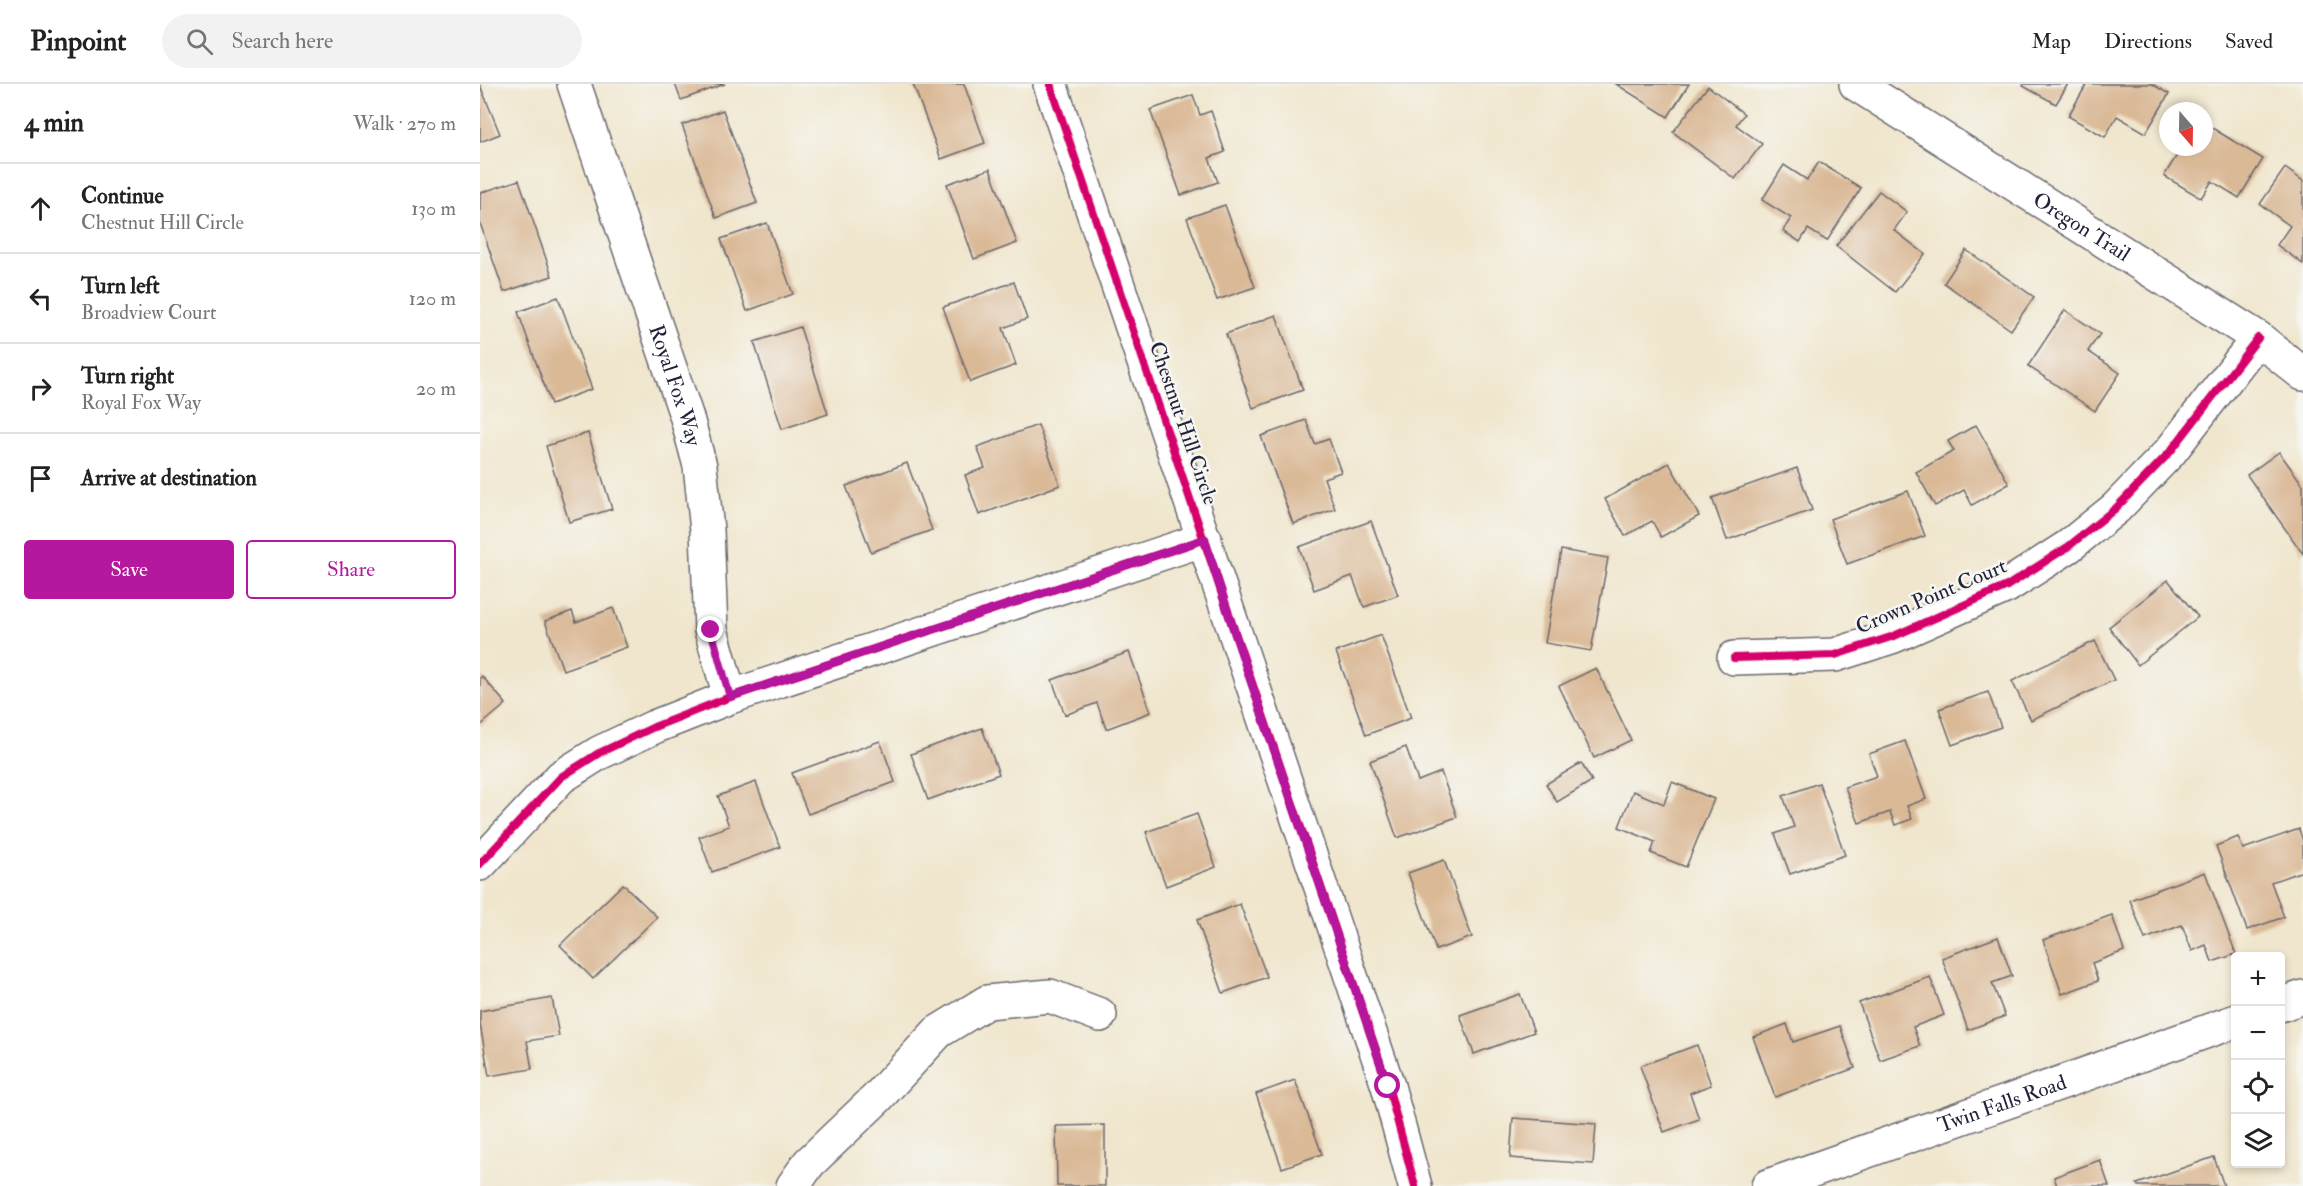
<!DOCTYPE html>
<html lang="en">
<head>
<meta charset="utf-8">
<style>
  :root { --surface:#fff; --page:#f2f2f2; --text:#222; --muted:#767676; --line:#e0e0e0; --accent:#b5179e }
  body { margin:0; font-family:"IM FELL Double Pica",serif; background:var(--page); color:var(--text) }
  .controls { position:absolute; right:18px; bottom:18px; display:grid; overflow:hidden; border-radius:6px; box-shadow:0 3px 9px #0003 }
  .controls button { width:54px; height:54px; display:grid; place-items:center; padding:0; border:0; border-bottom:2px solid var(--line); background:var(--surface); color:var(--text); font:30px sans-serif }
  .compass { position:absolute; left:1679px; top:18px; width:54px; height:54px; border-radius:50%; background:var(--surface); box-shadow:0 3px 9px #0003; rotate:160deg }
  .stop { position:absolute; width:18px; height:18px; margin:-14px; border:4px solid #b5179e; border-radius:50%; background:#fff }
  .stop.end { background:#b5179e; border-color:#fff; box-shadow:0 2px 6px #0008 }
  .list { margin:0; padding:0; list-style:none }
  h2 { display:flex; justify-content:space-between; align-items:center; height:78px; margin:0; padding:0 24px; font-size:26px }
  h2 small { font-size:20px; font-weight:400; color:var(--muted) }
  .list li { display:grid; grid-template-columns:39px 1fr auto; gap:18px; align-items:center; box-sizing:border-box; height:90px; padding:0 24px; border-top:2px solid var(--line) }
  .list b { display:block; font-size:22px; white-space:nowrap }
  .list p { margin:0; font-size:20px; white-space:nowrap; color:var(--muted) }
  .list em { font-size:20px; font-style:normal; color:var(--muted) }
  .actions { display:flex; gap:12px; padding:18px 24px }
  .actions a { flex:1; padding:14px 0; border:2px solid var(--accent); border-radius:6px; text-align:center; font-size:21px; color:var(--accent) }
  .actions .main { background:var(--accent); color:#fff }
  .icon { flex:none; width:33px; height:33px; fill:none; stroke:currentColor; stroke-width:2; stroke-linecap:round; stroke-linejoin:round }
  .map { position:relative; flex:none; width:1823px; height:1102px; overflow:hidden }
  header { display:flex; align-items:center; gap:36px; box-sizing:border-box; height:84px; padding:0 30px; background:var(--surface); border-bottom:2px solid var(--line) }
  header strong { font-size:28px }
  nav { display:flex; gap:33px; margin-inline-start:auto; font-size:21px }
  .search { width:420px; height:54px; background:var(--page); display:flex; align-items:center; gap:15px; box-sizing:border-box; padding:0 21px; border-radius:33px; color:var(--muted); font-size:22px }
  main { display:flex }
  aside { flex:1; background:var(--surface) }
  .map>svg:first-child { display:block }
  .building { fill:#dab997 }
  .lines { fill:none; stroke-linecap:round; stroke-linejoin:round }
  .minor-casing { stroke:#6a676e; stroke-width:36 }
  .minor { stroke:#fff; stroke-width:33 }
  .cycleway-casing { stroke:#f6f6f2; stroke-width:11 }
  .cycleway { stroke:#d6006c; stroke-width:8 }
  .route { stroke:#b5179e; stroke-width:8 }
  .labels { text-anchor:middle; stroke-width:5; stroke-linejoin:round; paint-order:stroke }
  .street-label { font-size:21px; fill:#22223b; stroke:#f6f6f2 }
</style>
</head>
<body>
<header>
<strong>Pinpoint</strong>
<div class="search"><svg class="icon" aria-label="search" viewBox="0 0 24 24"><circle cx="10" cy="10" r="6"/><path d="M15 15l6 6"/></svg>Search here</div>
<nav><a>Map</a><a>Directions</a><a>Saved</a></nav>
</header>
<main>
<aside>
<h2>4 min<small>Walk · 270 m</small></h2>
<ul class="list">
<li><svg class="icon" aria-label="ahead" viewBox="0 0 24 24"><path d="M12 20V5M6 11l6-6 6 6"/></svg><div><b>Continue</b><p>Chestnut Hill Circle</p></div><em>130 m</em></li>
<li><svg class="icon" aria-label="left" viewBox="0 0 24 24"><path d="M17 20v-9H6M10 6l-5 5 5 5"/></svg><div><b>Turn left</b><p>Broadview Court</p></div><em>120 m</em></li>
<li><svg class="icon" aria-label="right" viewBox="0 0 24 24"><path d="M7 20v-9h11M14 6l5 5-5 5"/></svg><div><b>Turn right</b><p>Royal Fox Way</p></div><em>20 m</em></li>
<li><svg class="icon" aria-label="arrive" viewBox="0 0 24 24"><path d="M6 21V4h12l-3 4 3 4H6"/></svg><div><b>Arrive at destination</b></div></li>
</ul>
<div class="actions"><a class="main">Save</a><a>Share</a></div>
</aside>
<div class="map">
<svg width="1823" height="1102" viewBox="0 0 1823 1102">
  <rect width="100%" height="100%" fill="#f6f6f2"/>
  <filter id="ink" filterUnits="userSpaceOnUse"><feTurbulence type="fractalNoise" baseFrequency=".0167" numOctaves="2"/><feDisplacementMap in="SourceGraphic" scale="12" xChannelSelector="R" yChannelSelector="G"/><feConvolveMatrix kernelMatrix="1 2 1 2 8 2 1 2 1" color-interpolation-filters="sRGB"/></filter>
  <filter id="wash" filterUnits="userSpaceOnUse"><feTurbulence type="fractalNoise" baseFrequency=".008" numOctaves="4" result="noise"/><feDisplacementMap in="SourceGraphic" scale="24" xChannelSelector="R" yChannelSelector="G"/><feGaussianBlur stdDeviation="1.35" result="paint"/><feColorMatrix in="noise" values="0 0 0 0 0 0 0 0 0 0 0 0 0 0 0 0 0 1.4 0 .05"/><feComposite in="paint" operator="in"/></filter>
  <g filter="url(#wash)">
    <rect width="100%" height="100%" fill="#f0e6cd"/>
    <g id="blocks">
      <g class="building">
        <polygon points="195,0 245,0 201,16"/>
        <polygon points="433,0 484,0 505,59 461,75"/>
        <polygon points="1136,0 1209,0 1188,33"/>
        <polygon points="1544,0 1588,0 1576,20 1543,2"/>
        <polygon points="1607,0 1672,0 1689,10 1666,49 1637,32 1625,53 1588,32"/>
        <polygon points="0,1 20,50 0,58"/>
        <polygon points="1228,2 1264,30 1256,41 1282,60 1255,95 1193,48"/>
        <polygon points="713,11 720,31 731,27 745,68 729,74 738,98 701,111 670,26"/>
        <polygon points="243,26 277,119 236,134 202,41"/>
        <polygon points="1724,39 1783,75 1759,114 1732,97 1721,114 1684,92 1702,63 1724,63"/>
        <polygon points="1339,78 1381,104 1347,157 1328,145 1320,158 1303,147 1311,134 1282,116 1304,81 1327,96"/>
        <polygon points="1805,84 1823,97 1823,180 1797,161 1810,142 1780,120"/>
        <polygon points="510,85 537,159 494,175 467,100"/>
        <polygon points="39,96 72,192 24,208 0,139 0,109"/>
        <polygon points="1399,107 1427,128 1414,146 1445,170 1415,208 1356,162"/>
        <polygon points="745,121 775,203 737,216 707,134"/>
        <polygon points="287,139 313,210 267,227 241,155"/>
        <polygon points="1486,166 1554,213 1531,246 1464,199"/>
        <polygon points="534,198 547,235 523,244 536,281 490,298 463,223"/>
        <polygon points="78,213 112,305 71,320 38,228"/>
        <polygon points="1585,226 1620,250 1608,267 1640,289 1615,327 1548,282"/>
        <polygon points="796,231 823,306 773,324 746,250"/>
        <polygon points="320,243 348,330 302,345 274,258"/>
        <polygon points="826,336 835,360 849,355 861,388 844,394 855,425 813,440 781,352"/>
        <polygon points="558,341 580,401 499,431 485,391 505,384 497,363"/>
        <polygon points="1496,341 1529,400 1492,421 1484,406 1455,422 1436,388 1474,367 1468,357"/>
        <polygon points="108,349 132,425 89,438 66,362"/>
        <polygon points="1799,368 1823,401 1823,470 1767,391"/>
        <polygon points="427,379 452,446 391,468 366,402"/>
        <polygon points="1189,379 1219,432 1181,453 1172,437 1145,452 1125,415"/>
        <polygon points="1317,384 1332,426 1247,456 1232,414"/>
        <polygon points="1428,407 1445,452 1367,480 1350,435"/>
        <polygon points="891,437 918,511 884,523 872,492 834,506 819,463"/>
        <polygon points="1081,466 1128,474 1111,567 1065,559"/>
        <polygon points="1688,496 1718,533 1658,581 1629,543"/>
        <polygon points="133,524 147,563 83,586 65,537 92,527 96,538"/>
        <polygon points="901,551 931,634 886,651 856,568"/>
        <polygon points="1615,557 1634,596 1551,636 1532,597"/>
        <polygon points="649,568 671,628 626,645 617,619 585,631 572,596"/>
        <polygon points="1116,584 1151,656 1114,674 1079,602"/>
        <polygon points="2,592 26,620 0,642 0,594"/>
        <polygon points="1508,608 1521,643 1472,661 1459,625"/>
        <polygon points="502,644 519,690 448,716 431,670"/>
        <polygon points="400,657 415,698 328,730 312,689"/>
        <polygon points="1425,657 1446,715 1427,722 1432,735 1415,741 1410,728 1379,739 1365,703 1397,692 1389,670"/>
        <polygon points="926,663 938,697 961,688 977,733 917,754 890,677"/>
        <polygon points="1101,679 1112,697 1077,718 1066,700"/>
        <polygon points="276,698 300,763 232,788 219,753 249,742 238,712"/>
        <polygon points="1192,698 1234,715 1206,783 1171,769 1175,758 1139,743 1153,707 1184,720"/>
        <polygon points="1339,699 1365,771 1310,790 1295,750 1314,743 1303,712"/>
        <polygon points="717,730 736,783 686,802 666,748"/>
        <polygon points="1819,745 1823,757 1823,787 1791,798 1804,833 1767,846 1736,762 1758,753 1763,765"/>
        <polygon points="964,776 992,853 956,866 928,789"/>
        <polygon points="1725,788 1756,870 1732,878 1726,861 1712,867 1702,841 1665,855 1650,816"/>
        <polygon points="143,800 177,833 113,895 80,861"/>
        <polygon points="760,820 787,893 743,909 717,836"/>
        <polygon points="1632,831 1644,867 1612,879 1618,897 1582,910 1563,856"/>
        <polygon points="1518,853 1532,892 1512,899 1525,932 1488,946 1462,874"/>
        <polygon points="1450,893 1464,931 1433,943 1440,962 1400,976 1379,919"/>
        <polygon points="1040,910 1054,948 994,970 980,931"/>
        <polygon points="72,914 79,952 47,957 52,985 9,992 0,940 0,927"/>
        <polygon points="1307,940 1313,958 1360,942 1375,984 1295,1013 1273,953"/>
        <polygon points="1217,961 1231,1001 1210,1009 1219,1035 1184,1048 1160,982"/>
        <polygon points="815,996 842,1070 802,1084 776,1010"/>
        <polygon points="1033,1034 1116,1040 1113,1080 1030,1074"/>
        <polygon points="625,1041 625,1102 577,1102 576,1042"/>
        <polygon points="1734,1073 1744,1102 1658,1102 1657,1100"/>
        <polygon points="1620,1076 1629,1102 1577,1102 1574,1093"/>
      </g>
    </g>
  </g>
  <g filter="url(#ink)">
    <use href="#blocks" fill-opacity="0" stroke="#6a676e" stroke-width="1.5"/>
    <g class="lines">
      <g class="minor-casing">
        <g id="minor">
          <path id="s1" d="M 94,0 L 207,334 L 220,382 L 227,446 L 231,546 L 250,613"/>
          <polyline points="570,0 908,1002 935,1102"/>
          <path id="s2" d="M 1376,0 L 1778,254 L 1823,290"/>
          <polyline points="1254,574 1355,571 1414,552 1527,502 1589,462 1636,424 1690,368 1778,254"/>
          <polyline points="0,780 81,693 119,669 174,643 250,613 725,455"/>
          <polyline points="1800,921 1823,913"/>
          <polyline points="313,1102 329,1079 397,1014 458,948 507,918 570,912 620,931"/>
          <path id="s3" d="M 1288,1102 L 1756,937"/>
        </g>
      </g>
      <use href="#minor" class="minor"/>
      <g class="cycleway-casing">
        <g id="cycleway">
          <polyline points="570,0 908,1002 935,1102"/>
          <polyline points="1254,574 1355,571 1414,552 1527,502 1589,462 1636,424 1690,368 1778,254"/>
          <polyline points="0,780 81,693 119,669 174,643 250,613 725,455"/>
        </g>
      </g>
      <use href="#cycleway" class="cycleway"/>
    </g>
  </g>
  <g class="lines" filter="url(#ink)">
    <polyline class="route" points="231,546 250,613 725,455 757,557 908,1002"/>
  </g>
  <g class="labels">
    <g class="street-label">
      <text dy="7" stroke="none"><textPath href="#s2" startOffset="267">Oregon Trail</textPath></text>
      <text dy="7" stroke="none"><textPath href="#s1" startOffset="318">Royal Fox Way</textPath></text>
      <text transform="translate(704 339) rotate(71)" y="7">Chestnut Hill Circle</text>
      <text transform="translate(1451 512) rotate(-23)" y="7">Crown Point Court</text>
      <text dy="7" stroke="none"><textPath href="#s3" startOffset="248">Twin Falls Road</textPath></text>
    </g>
  </g>
</svg>
<div class="controls">
<button>+</button>
<button>−</button>
<button><svg class="icon" aria-label="locate" viewBox="0 0 24 24"><circle cx="12" cy="12" r="6"/><path d="M12 2v4M12 18v4M2 12h4M18 12h4"/></svg></button>
<button><svg class="icon" aria-label="layers" viewBox="0 0 24 24"><path d="M12 4l9 5-9 5-9-5zM3 14l9 5 9-5"/></svg></button>
</div>
<svg class="compass" viewBox="-18 -18 36 36"><path d="M0-13l5 13h-10z" fill="#e53935"/><path d="M0 13l5-13h-10z" fill="#767676"/></svg>
<div class="stop" style="left:908px;top:1002px"></div>
<div class="stop end" style="left:231px;top:546px"></div>
</div>
</main>
</body>
</html>
